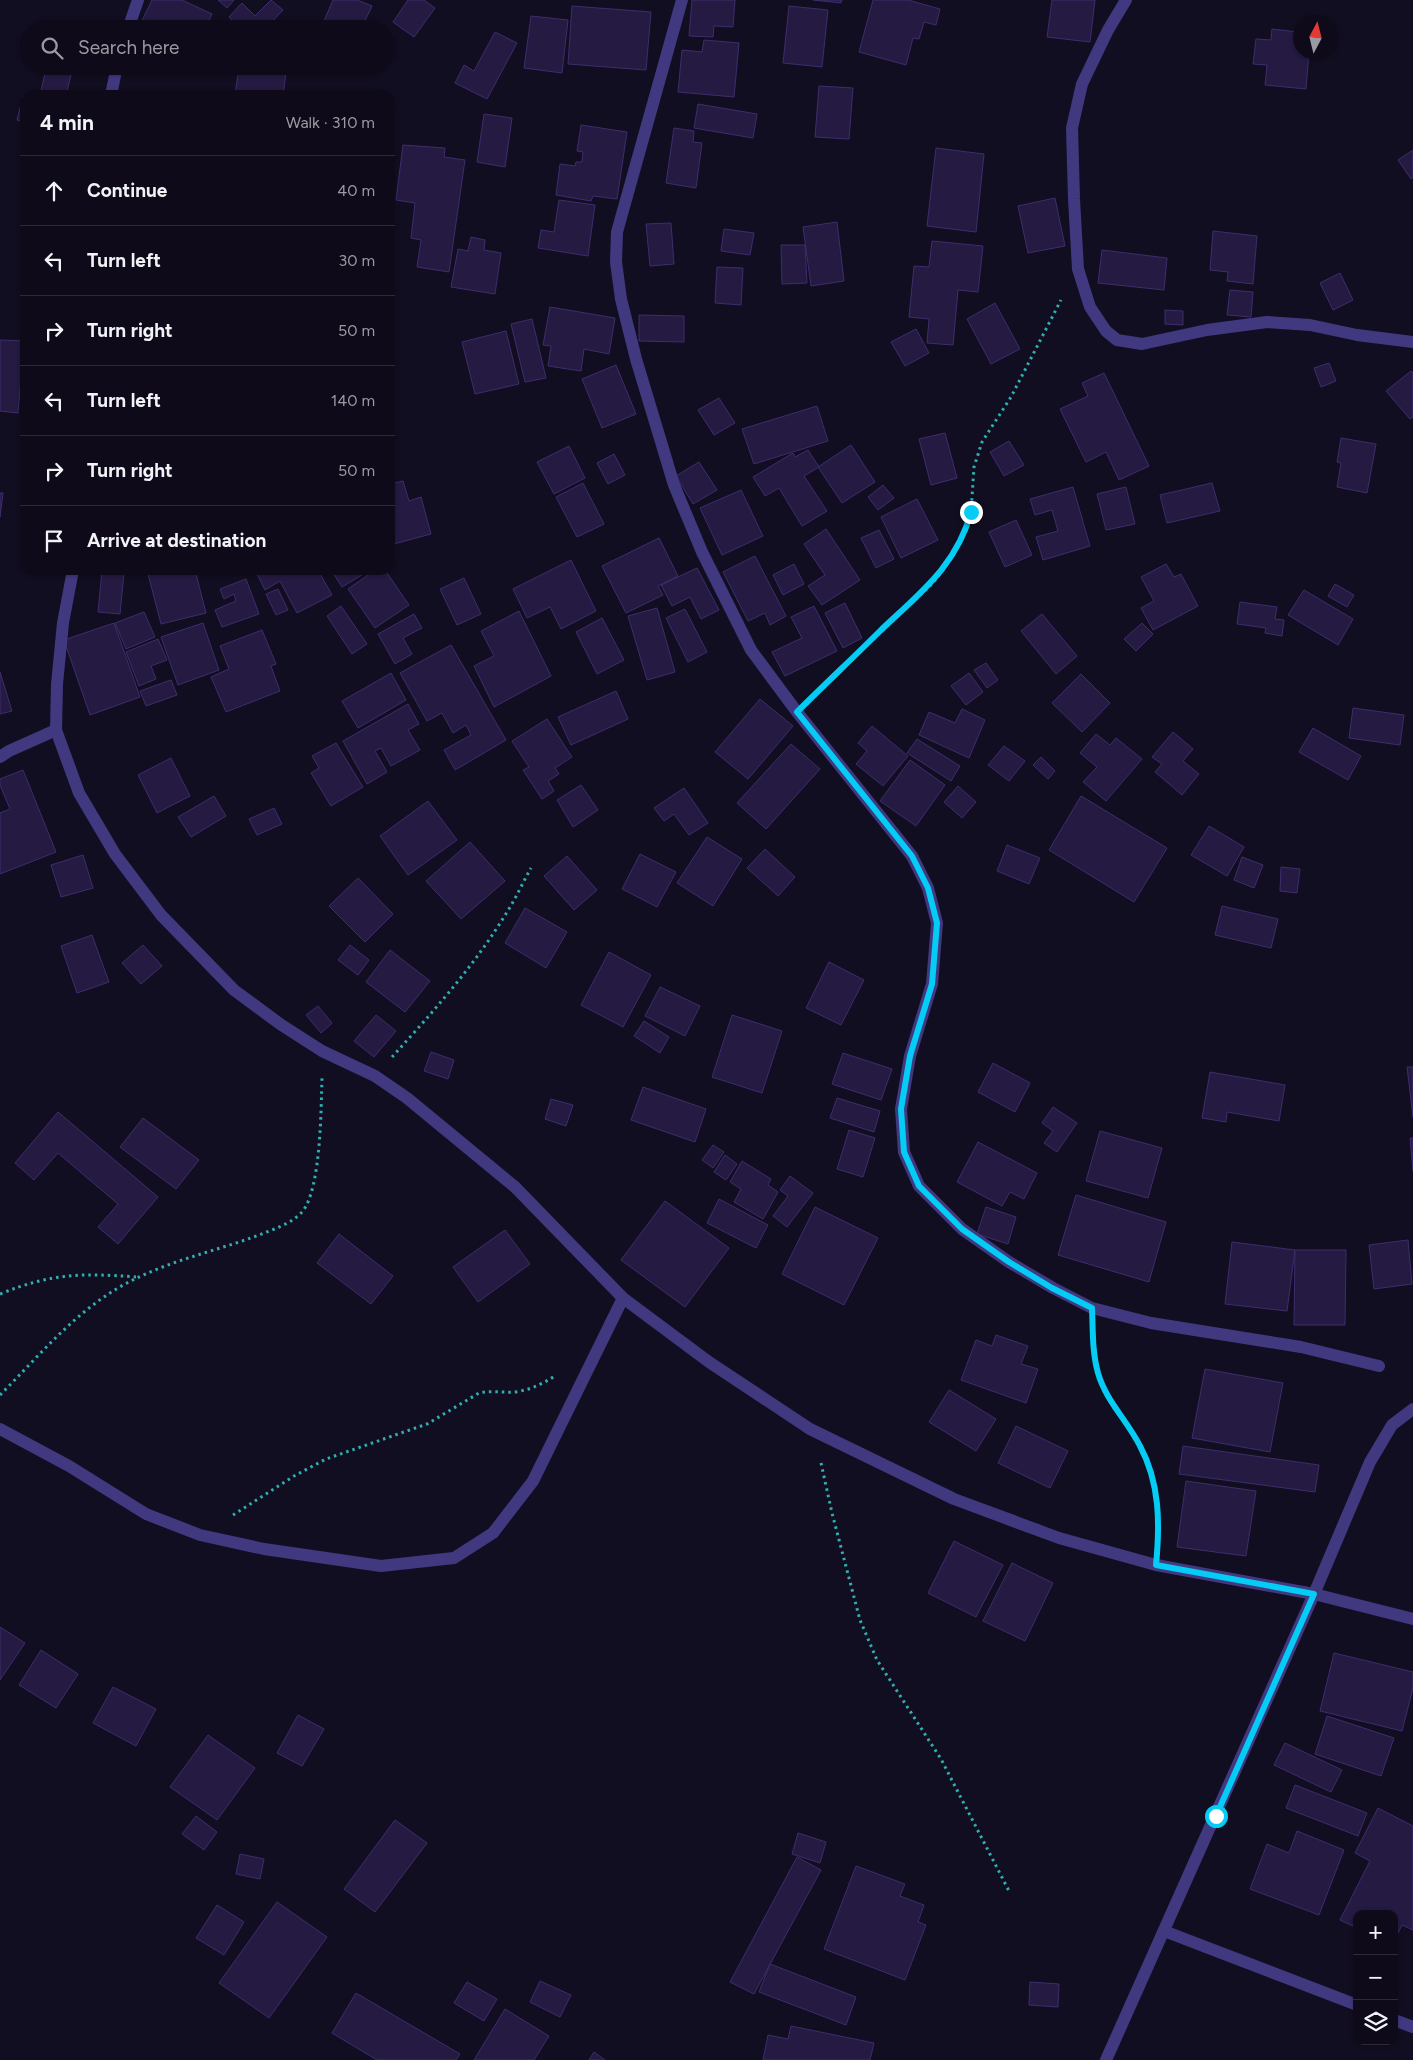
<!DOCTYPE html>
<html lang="en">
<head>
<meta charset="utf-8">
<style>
  :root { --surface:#0e0a19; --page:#1c1826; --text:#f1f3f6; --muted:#9b9aa2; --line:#2e2b38 }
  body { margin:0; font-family:Figtree,sans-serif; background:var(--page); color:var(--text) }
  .controls { position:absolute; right:15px; bottom:15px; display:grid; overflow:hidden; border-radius:10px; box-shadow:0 1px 4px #0004 }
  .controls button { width:45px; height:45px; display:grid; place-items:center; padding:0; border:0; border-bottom:1px solid var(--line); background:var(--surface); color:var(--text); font:25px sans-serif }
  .compass { position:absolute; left:1293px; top:15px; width:45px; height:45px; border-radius:50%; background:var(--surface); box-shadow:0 1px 4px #0004; rotate:7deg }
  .stop { position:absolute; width:15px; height:15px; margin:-11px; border:4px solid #04ccf4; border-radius:50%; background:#fff }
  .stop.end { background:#04ccf4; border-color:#fff; box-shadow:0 1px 5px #0008 }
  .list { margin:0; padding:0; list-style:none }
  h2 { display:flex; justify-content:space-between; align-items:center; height:65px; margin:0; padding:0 20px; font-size:21px }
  h2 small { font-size:16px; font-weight:400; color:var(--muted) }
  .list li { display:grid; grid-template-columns:32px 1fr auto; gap:15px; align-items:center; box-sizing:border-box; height:70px; padding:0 20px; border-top:1px solid var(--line) }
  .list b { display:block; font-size:19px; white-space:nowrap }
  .list em { font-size:16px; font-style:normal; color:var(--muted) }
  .icon { flex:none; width:28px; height:28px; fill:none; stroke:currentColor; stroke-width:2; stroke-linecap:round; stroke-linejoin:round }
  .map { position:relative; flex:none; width:1413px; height:2060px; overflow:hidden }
  .search { position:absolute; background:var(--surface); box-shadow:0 1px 4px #0004; left:20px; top:20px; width:375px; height:55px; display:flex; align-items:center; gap:12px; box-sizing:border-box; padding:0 18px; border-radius:28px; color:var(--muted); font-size:19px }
  .panel { position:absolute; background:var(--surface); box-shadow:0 1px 4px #0004; left:20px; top:90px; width:375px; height:485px; border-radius:15px }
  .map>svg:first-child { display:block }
  .building { fill:#251a42; stroke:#3e2d6d }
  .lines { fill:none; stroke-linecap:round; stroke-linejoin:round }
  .path { stroke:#30afb1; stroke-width:3; stroke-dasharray:2.5 4; stroke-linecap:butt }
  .minor { stroke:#413980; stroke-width:12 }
  .route { stroke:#04ccf4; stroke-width:6 }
</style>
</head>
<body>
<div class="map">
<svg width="1413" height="2060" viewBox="0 0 1413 2060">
  <rect width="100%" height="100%" fill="#120e21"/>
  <g class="building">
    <polygon points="152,0 182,0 212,14 205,29 138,29"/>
    <polygon points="218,0 234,0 227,8"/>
    <polygon points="271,0 283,10 265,29 241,29 229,17 242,3 255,16"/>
    <polygon points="333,0 357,0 372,6 361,29 304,29 307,22 321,28"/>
    <polygon points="408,0 424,0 435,8 414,37 393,22"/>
    <polygon points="692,0 735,0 733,27 714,26 713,37 689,36"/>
    <polygon points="813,0 842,0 841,3"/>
    <polygon points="873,0 908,0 940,9 936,25 924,22 919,39 913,38 906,65 859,52"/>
    <polygon points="1052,0 1095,0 1090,42 1047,37"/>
    <polygon points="572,6 651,12 646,70 568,64"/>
    <polygon points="789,6 828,10 822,67 783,63"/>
    <polygon points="531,16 568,20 562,73 524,68"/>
    <polygon points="1272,29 1298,32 1297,43 1300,43 1300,52 1309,52 1306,89 1265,85 1267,65 1253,64 1256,39 1271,40"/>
    <polygon points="495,32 517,43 487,99 455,83 464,65 474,71"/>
    <polygon points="704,40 739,43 734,97 678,92 682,50 702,52"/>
    <polygon points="239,66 287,66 283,95 235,95"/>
    <polygon points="46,69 71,75 66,95 40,95"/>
    <polygon points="819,86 853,88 849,139 815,137"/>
    <polygon points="23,96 25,97 25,122 17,120"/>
    <polygon points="698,104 757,114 753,138 694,128"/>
    <polygon points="484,114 512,118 505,167 477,162"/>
    <polygon points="581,125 627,132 617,199 593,196 591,201 556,195 560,164 575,166 576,162 582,162 583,152 577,151"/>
    <polygon points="674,128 694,131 693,142 702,143 696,188 666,183"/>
    <polygon points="403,145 445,148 444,157 465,160 449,272 417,267 421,240 411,238 415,203 396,200"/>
    <polygon points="936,148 984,154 976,232 927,226"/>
    <polygon points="1413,150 1413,177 1411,179 1398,160"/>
    <polygon points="1055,198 1065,246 1028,253 1018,206"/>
    <polygon points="559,200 595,205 588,256 538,248 541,230 554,232"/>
    <polygon points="837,222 844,281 811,286 803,227"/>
    <polygon points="671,223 674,264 650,266 646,224"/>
    <polygon points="724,229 754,233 750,255 721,251"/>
    <polygon points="1213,231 1257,236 1253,284 1227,281 1228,272 1210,270"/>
    <polygon points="471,237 485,240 484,250 501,253 495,294 451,287 458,249 468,251"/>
    <polygon points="932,241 983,246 978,292 958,290 953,345 927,343 929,319 909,317 914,266 929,267"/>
    <polygon points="781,245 805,245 807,283 782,284"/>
    <polygon points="1102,250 1167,258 1164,290 1098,283"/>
    <polygon points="717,267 743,268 741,305 715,303"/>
    <polygon points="1340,273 1353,300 1333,310 1320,283"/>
    <polygon points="1230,290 1253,292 1251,317 1227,315"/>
    <polygon points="995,303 1020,349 991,364 967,319"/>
    <polygon points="550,307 615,318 609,354 584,349 581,371 548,366 551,346 543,345"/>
    <polygon points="1165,310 1183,311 1183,325 1165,324"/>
    <polygon points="639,315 684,316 684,342 639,341"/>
    <polygon points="532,319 546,378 525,382 511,324"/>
    <polygon points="916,329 929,353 905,366 891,342"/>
    <polygon points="506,331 519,384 475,394 462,342"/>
    <polygon points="0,340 24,341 18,413 0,411"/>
    <polygon points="1329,363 1336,381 1321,387 1314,368"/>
    <polygon points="616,365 636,414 602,428 582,379"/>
    <polygon points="1411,371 1413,373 1413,417 1410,419 1386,391"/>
    <polygon points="1104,373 1149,466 1119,480 1106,452 1086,462 1060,409 1088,396 1082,383"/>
    <polygon points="719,398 735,423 714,435 698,410"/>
    <polygon points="817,406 828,441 754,464 742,429"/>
    <polygon points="945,433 957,478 931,485 919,439"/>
    <polygon points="1341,438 1376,444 1367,493 1337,487 1341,463 1337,462"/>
    <polygon points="1009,441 1024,465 1004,476 990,452"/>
    <polygon points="851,445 875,482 842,503 818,467"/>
    <polygon points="569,446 585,478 554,494 537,462"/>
    <polygon points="808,450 819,467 804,476 827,511 802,526 779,488 765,496 753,477 793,453 795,457"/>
    <polygon points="614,454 625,475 608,484 597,463"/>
    <polygon points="699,462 717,490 693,504 676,476"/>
    <polygon points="403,481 409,501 421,497 431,534 390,545 390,484"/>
    <polygon points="583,483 604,524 577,537 556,497"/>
    <polygon points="1212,483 1220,511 1167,523 1160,495"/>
    <polygon points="883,485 894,498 878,510 868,497"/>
    <polygon points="1073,487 1090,546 1043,560 1036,537 1058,531 1052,510 1035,515 1030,499"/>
    <polygon points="1126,487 1135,524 1106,530 1097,494"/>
    <polygon points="741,490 763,536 722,555 700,508"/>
    <polygon points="0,493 3,493 0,517"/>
    <polygon points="917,499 938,540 901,558 881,517"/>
    <polygon points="1016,520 1032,555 1005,567 989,532"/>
    <polygon points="826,529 860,580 822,605 808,586 825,575 804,544"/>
    <polygon points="879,530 894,559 876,568 861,538"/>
    <polygon points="659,538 678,576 658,586 663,595 626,613 602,566"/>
    <polygon points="755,556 786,616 770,625 765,613 748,621 723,572"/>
    <polygon points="571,560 596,611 561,629 550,607 527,618 513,589"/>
    <polygon points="794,564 804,584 783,595 773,575"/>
    <polygon points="1166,564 1174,577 1181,574 1198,606 1153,630 1141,608 1154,601 1141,577"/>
    <polygon points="697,568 719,610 701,619 690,597 672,606 661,585"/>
    <polygon points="147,570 195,570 206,613 161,624"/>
    <polygon points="255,570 318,570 332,595 297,613 280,581 265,590"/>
    <polygon points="331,570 370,570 342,587"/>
    <polygon points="375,570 385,570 409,605 375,628 348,589"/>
    <polygon points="102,571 124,573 120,614 98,612"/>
    <polygon points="464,578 481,614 457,625 440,589"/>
    <polygon points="246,579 259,614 222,627 215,610 236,601 234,594 224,599 220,589"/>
    <polygon points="1335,584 1354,595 1347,607 1328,596"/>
    <polygon points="278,589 288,610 276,615 266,594"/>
    <polygon points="1304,590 1353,619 1338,645 1288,615"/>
    <polygon points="1240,602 1277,607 1275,619 1284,620 1282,636 1265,633 1266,628 1237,624"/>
    <polygon points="845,603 862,638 843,648 825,613"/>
    <polygon points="341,606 367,644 352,654 327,616"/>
    <polygon points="814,606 837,651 785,676 772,652 802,638 791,617"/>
    <polygon points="657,608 675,672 647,680 628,616"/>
    <polygon points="685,609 707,652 688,662 666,618"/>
    <polygon points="519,611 551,676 494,707 474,666 494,656 481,631"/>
    <polygon points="144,612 155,637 126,649 115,623"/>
    <polygon points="414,614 422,628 403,638 412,654 395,664 378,634"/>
    <polygon points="1042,614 1077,656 1056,674 1021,631"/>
    <polygon points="602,618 624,660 597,674 576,632"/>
    <polygon points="114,623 140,697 90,715 64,640"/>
    <polygon points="203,623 219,670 178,685 161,637"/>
    <polygon points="1142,623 1153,634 1136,651 1124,639"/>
    <polygon points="262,630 276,664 271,666 280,691 226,712 211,677 229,669 220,646"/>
    <polygon points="158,639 167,660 151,666 156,679 139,686 126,652"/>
    <polygon points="451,645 506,740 455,770 444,750 471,735 466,725 453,733 442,713 427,721 400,673"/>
    <polygon points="986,663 998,680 987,688 974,670"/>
    <polygon points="0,672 12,711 0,714"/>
    <polygon points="391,673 406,700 358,728 342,701"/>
    <polygon points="969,673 983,692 966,705 951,686"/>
    <polygon points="1081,674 1110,703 1082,732 1052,703"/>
    <polygon points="171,680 177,695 146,706 140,691"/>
    <polygon points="616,691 628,719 571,745 558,717"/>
    <polygon points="760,699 793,726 748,779 715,752"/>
    <polygon points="408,704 419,724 408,730 420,750 391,766 381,748 375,751 387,772 367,784 343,741"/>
    <polygon points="1353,708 1404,715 1400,745 1349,738"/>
    <polygon points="962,709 985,720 969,758 919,735 929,712 955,723"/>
    <polygon points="547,719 572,757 555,768 559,774 548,781 554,791 542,799 523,770 529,767 512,741"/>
    <polygon points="872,726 908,756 883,786 856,764 867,751 858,743"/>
    <polygon points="1313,728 1361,756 1348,780 1299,752"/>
    <polygon points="1173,732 1193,749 1183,761 1199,774 1182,795 1155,772 1162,764 1152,757"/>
    <polygon points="1096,734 1110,745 1116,738 1142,759 1106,801 1083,782 1097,767 1080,753"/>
    <polygon points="917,739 960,766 951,781 907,753"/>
    <polygon points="336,743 363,787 331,806 311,773 319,768 312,756"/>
    <polygon points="791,744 820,769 766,829 737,803"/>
    <polygon points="1004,746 1025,761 1009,781 988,765"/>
    <polygon points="1041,757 1055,771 1048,779 1033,765"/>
    <polygon points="171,758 190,796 157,813 138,775"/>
    <polygon points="910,760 945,785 916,826 880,801"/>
    <polygon points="23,770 56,852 0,874 0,813 10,809 0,785 0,779"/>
    <polygon points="581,785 598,810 573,827 557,800"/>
    <polygon points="958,786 976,802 962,818 944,802"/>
    <polygon points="684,788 708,823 689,835 674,814 664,821 654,808"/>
    <polygon points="214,796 226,816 191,837 178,817"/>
    <polygon points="1081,796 1167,848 1134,902 1049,850"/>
    <polygon points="428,801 457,840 408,875 380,836"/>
    <polygon points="274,808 282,824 257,835 249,819"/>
    <polygon points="1209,826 1244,847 1227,876 1191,855"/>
    <polygon points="707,837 742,859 713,906 677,883"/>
    <polygon points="470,842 505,881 461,919 426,881"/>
    <polygon points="1007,845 1040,858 1029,884 997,871"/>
    <polygon points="765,849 795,877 778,896 747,868"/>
    <polygon points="640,854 676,872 657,907 622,889"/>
    <polygon points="83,855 93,888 61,897 51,865"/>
    <polygon points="567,856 597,890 574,910 544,876"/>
    <polygon points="1242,857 1263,865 1254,888 1234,880"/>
    <polygon points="1281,867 1300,869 1297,893 1280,891"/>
    <polygon points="358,878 393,914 365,942 329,906"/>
    <polygon points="1222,906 1278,919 1271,948 1215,935"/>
    <polygon points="525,908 567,932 546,968 505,943"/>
    <polygon points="92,935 109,982 77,993 61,946"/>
    <polygon points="143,945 162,966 141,984 122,963"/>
    <polygon points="350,945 369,960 358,975 338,960"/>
    <polygon points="390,950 430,981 405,1012 366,982"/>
    <polygon points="609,952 651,975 623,1027 581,1005"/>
    <polygon points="829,962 864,980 841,1025 806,1008"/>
    <polygon points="660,987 700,1006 685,1036 645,1016"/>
    <polygon points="318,1006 332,1023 321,1033 306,1015"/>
    <polygon points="376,1015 396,1031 374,1057 354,1041"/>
    <polygon points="732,1015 782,1031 762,1093 712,1077"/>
    <polygon points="644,1021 669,1037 660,1053 634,1036"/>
    <polygon points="431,1052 454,1060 448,1079 424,1071"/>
    <polygon points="843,1053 892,1069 881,1100 832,1084"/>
    <polygon points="993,1063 1030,1083 1015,1112 978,1092"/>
    <polygon points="1407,1067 1413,1067 1413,1117"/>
    <polygon points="1210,1072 1285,1085 1279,1121 1227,1112 1226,1122 1202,1118"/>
    <polygon points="643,1087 706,1109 695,1142 631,1120"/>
    <polygon points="837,1098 880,1111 874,1132 830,1118"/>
    <polygon points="551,1099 573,1105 566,1126 545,1119"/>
    <polygon points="1053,1107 1077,1123 1057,1152 1044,1143 1053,1131 1042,1123"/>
    <polygon points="58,1112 158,1197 118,1244 98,1227 118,1204 58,1153 34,1180 15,1163"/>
    <polygon points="143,1118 199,1160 176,1189 120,1147"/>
    <polygon points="849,1130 875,1138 863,1177 837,1169"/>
    <polygon points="1100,1131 1162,1148 1148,1198 1086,1181"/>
    <polygon points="1410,1138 1413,1138 1413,1171"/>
    <polygon points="978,1142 1037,1173 1024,1199 1010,1192 1002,1206 957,1182"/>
    <polygon points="713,1145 724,1152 713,1168 702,1160"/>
    <polygon points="725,1155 737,1164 726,1180 714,1172"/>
    <polygon points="742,1161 771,1179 768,1185 778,1192 763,1219 734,1202 741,1189 730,1182"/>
    <polygon points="790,1176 813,1193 787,1227 773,1216 788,1196 780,1190"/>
    <polygon points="1076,1195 1166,1222 1149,1282 1058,1255"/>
    <polygon points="719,1199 768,1225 756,1248 707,1223"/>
    <polygon points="665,1201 729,1248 685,1307 621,1260"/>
    <polygon points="815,1207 878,1238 844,1305 782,1274"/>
    <polygon points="986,1207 1016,1217 1008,1244 977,1234"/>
    <polygon points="505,1230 530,1264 478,1302 453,1267"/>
    <polygon points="339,1234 393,1276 371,1304 317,1263"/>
    <polygon points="1408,1240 1412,1284 1374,1289 1369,1245"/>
    <polygon points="1232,1242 1295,1250 1287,1311 1225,1304"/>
    <polygon points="1295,1250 1346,1250 1345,1325 1294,1325"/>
    <polygon points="996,1335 1028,1346 1021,1364 1038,1369 1026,1403 961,1380 976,1340 992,1346"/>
    <polygon points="1205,1369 1283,1383 1270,1452 1192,1438"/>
    <polygon points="949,1390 996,1419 976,1451 929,1422"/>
    <polygon points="1016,1426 1068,1451 1050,1488 998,1463"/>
    <polygon points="1183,1446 1319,1465 1315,1492 1179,1474"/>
    <polygon points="1186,1481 1256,1491 1246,1556 1177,1547"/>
    <polygon points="954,1541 1003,1565 976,1617 928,1593"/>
    <polygon points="1012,1563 1053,1583 1025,1641 983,1621"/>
    <polygon points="0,1627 25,1643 0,1680"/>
    <polygon points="41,1650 78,1674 56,1708 19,1685"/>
    <polygon points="1334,1653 1413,1672 1413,1688 1402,1731 1320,1711"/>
    <polygon points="113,1687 156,1709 136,1746 93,1723"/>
    <polygon points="298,1715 324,1729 302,1766 277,1753"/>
    <polygon points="1327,1716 1394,1738 1381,1776 1315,1754"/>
    <polygon points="208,1735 255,1768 217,1820 170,1787"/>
    <polygon points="1285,1743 1342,1770 1331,1792 1274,1765"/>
    <polygon points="1295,1785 1367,1813 1358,1836 1286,1808"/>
    <polygon points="1378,1808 1413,1826 1413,1930 1402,1925 1394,1941 1394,1914 1357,1914 1357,1928 1340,1920 1370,1861 1355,1853"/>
    <polygon points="196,1816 217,1832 204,1850 182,1834"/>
    <polygon points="395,1820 427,1843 375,1912 344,1889"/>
    <polygon points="1297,1831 1344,1850 1319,1915 1250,1889 1267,1844 1289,1853"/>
    <polygon points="798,1833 826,1842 820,1863 792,1854"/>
    <polygon points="240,1854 264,1859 260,1879 236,1874"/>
    <polygon points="797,1857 821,1870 754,1994 730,1982"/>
    <polygon points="856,1866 905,1884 900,1896 924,1905 918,1922 926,1925 905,1980 824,1949"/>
    <polygon points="277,1902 327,1937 269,2018 219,1983"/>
    <polygon points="217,1905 244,1922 224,1955 196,1938"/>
    <polygon points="770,1964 856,1997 846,2025 759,1992"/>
    <polygon points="540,1981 571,1995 560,2017 530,2002"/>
    <polygon points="467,1982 497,1999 484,2021 454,2003"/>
    <polygon points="1030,1982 1059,1984 1058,2007 1029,2005"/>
    <polygon points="356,1993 460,2054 456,2060 377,2060 332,2033"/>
    <polygon points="505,2009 549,2036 534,2060 474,2060"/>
    <polygon points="791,2026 874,2043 870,2060 763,2060 768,2035 788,2039"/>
    <polygon points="594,2052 605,2060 589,2060"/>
  </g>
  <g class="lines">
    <g class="path">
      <polyline points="816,693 933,583 953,556 966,531 971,512 974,467 982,442 1011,397 1061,300"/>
      <path d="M 392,1057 C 433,1012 475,965 507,912 C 516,898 523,882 531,868"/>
      <path d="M 0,1294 C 52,1273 82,1273 136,1277"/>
      <path d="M 1093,1333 C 1094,1354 1097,1378 1107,1396 C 1116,1414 1132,1429 1141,1447 C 1154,1475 1161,1508 1158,1540"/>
      <path d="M 0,1395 C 43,1352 81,1304 137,1278 C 176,1259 219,1250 259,1235 C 274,1229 291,1224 302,1212 C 321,1190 321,1109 322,1078"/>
      <polyline points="821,1463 832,1513 860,1620 877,1660 941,1759 1009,1891"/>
      <path d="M 233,1515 L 294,1476 L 326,1459 L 427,1424 L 479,1393 C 491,1390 502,1393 515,1392 C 530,1390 542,1384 555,1376"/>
    </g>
    <g class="minor">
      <polyline points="682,0 617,232 616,262 621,299 636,359 674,485 702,552 751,650 797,712 912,856 928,888 937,923 932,984 910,1056 901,1109 904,1152 919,1186 962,1229 1009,1262 1053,1288 1092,1308 1151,1323 1301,1347 1379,1366"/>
      <polyline points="1126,0 1108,30 1082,84 1072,128 1074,199 1078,269 1090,307 1106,331 1117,340 1142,344 1207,330 1267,322 1310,325 1357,335 1413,342"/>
      <polyline points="128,29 138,0"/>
      <polyline points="111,95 117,66"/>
      <polyline points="73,570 63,623 57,684 56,730 79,793 115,854 161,915 234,990 280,1024 322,1051 375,1076 407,1098 515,1187 623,1298 709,1362 810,1429 954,1499 1059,1538 1156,1565 1314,1594 1413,1619"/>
      <polyline points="0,757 9,751 56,730"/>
      <polyline points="0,1429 69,1466 146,1514 200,1535 264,1549 381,1566 454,1558 493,1533 533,1481 623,1298"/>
      <polyline points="1164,1931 1357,2005"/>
      <polyline points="1394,2020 1413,2027"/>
      <polyline points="1106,2060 1314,1594 1370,1462 1392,1425 1413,1409"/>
    </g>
  </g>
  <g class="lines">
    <path class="route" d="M 971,512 C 957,565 920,593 882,629 C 854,657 825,684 797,712 L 912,856 L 928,888 L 937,923 L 932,984 L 910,1056 L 901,1109 L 904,1152 L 919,1186 L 962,1229 L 1009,1262 L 1052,1288 L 1092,1308 C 1093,1330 1092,1352 1098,1373 C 1106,1401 1127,1420 1140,1446 C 1160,1483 1160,1524 1156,1565 L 1314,1594 L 1216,1816"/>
  </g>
</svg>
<div class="controls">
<button>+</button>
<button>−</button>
<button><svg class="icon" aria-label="layers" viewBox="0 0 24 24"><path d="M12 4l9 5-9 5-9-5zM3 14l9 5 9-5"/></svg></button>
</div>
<svg class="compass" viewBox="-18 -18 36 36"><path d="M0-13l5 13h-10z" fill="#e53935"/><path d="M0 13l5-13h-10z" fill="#9b9aa2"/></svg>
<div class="stop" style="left:1216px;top:1816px"></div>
<div class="stop end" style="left:971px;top:512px"></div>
<div class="search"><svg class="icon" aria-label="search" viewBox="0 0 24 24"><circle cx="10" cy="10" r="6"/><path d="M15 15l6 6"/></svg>Search here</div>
<section class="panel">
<h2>4 min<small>Walk · 310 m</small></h2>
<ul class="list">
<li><svg class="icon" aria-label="ahead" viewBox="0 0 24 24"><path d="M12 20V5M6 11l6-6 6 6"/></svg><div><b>Continue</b></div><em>40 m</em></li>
<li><svg class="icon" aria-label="left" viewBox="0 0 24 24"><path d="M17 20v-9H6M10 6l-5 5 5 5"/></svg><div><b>Turn left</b></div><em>30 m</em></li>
<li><svg class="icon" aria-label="right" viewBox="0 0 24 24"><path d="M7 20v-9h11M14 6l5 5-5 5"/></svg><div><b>Turn right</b></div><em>50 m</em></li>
<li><svg class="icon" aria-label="left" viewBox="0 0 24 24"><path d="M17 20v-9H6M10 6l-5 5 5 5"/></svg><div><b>Turn left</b></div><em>140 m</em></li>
<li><svg class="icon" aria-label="right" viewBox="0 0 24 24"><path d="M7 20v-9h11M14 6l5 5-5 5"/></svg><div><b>Turn right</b></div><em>50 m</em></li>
<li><svg class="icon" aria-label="arrive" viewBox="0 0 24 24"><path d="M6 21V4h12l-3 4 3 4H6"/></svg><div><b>Arrive at destination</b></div></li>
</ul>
</section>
</div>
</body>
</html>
